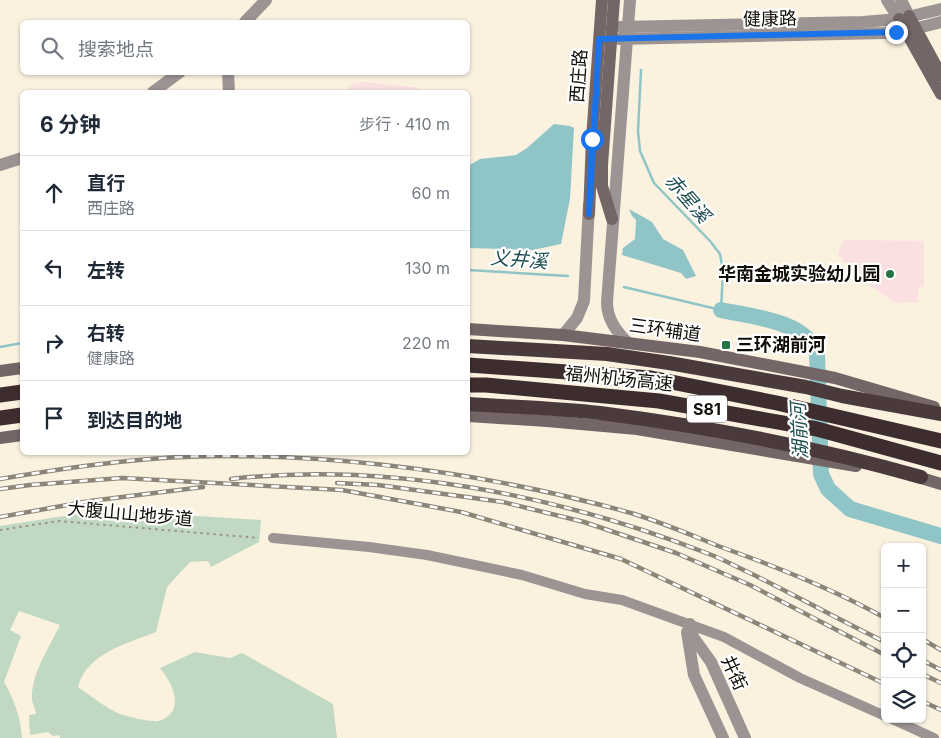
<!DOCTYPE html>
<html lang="zh">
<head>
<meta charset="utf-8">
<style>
  :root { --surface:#fff; --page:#f2f2f3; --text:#1f2937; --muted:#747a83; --line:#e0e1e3 }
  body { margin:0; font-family:Inter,"Noto Sans SC",sans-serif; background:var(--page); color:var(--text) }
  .controls { position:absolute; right:15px; bottom:15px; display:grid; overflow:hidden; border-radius:8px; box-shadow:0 1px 4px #0004 }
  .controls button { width:45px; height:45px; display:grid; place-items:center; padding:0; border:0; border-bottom:1px solid var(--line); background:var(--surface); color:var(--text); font:25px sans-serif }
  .stop { position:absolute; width:15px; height:15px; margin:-11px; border:4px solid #1a73e8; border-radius:50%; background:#fff }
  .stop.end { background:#1a73e8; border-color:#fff; box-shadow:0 1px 5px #0008 }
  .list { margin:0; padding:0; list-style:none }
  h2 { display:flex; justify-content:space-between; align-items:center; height:65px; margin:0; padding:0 20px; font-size:21px }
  h2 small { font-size:16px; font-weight:400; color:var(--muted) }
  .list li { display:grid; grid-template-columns:32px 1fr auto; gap:15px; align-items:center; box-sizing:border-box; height:75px; padding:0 20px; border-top:1px solid var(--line) }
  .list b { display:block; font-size:19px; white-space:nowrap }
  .list p { margin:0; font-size:16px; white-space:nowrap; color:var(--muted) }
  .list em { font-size:16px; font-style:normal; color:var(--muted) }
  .icon { flex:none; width:28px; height:28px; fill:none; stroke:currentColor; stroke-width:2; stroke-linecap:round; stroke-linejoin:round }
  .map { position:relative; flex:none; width:941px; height:738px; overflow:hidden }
  .search { position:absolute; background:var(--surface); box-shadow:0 1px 4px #0004; left:20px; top:20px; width:450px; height:55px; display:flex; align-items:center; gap:12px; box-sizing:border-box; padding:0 18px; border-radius:8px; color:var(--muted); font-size:19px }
  .panel { position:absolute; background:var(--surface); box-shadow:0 1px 4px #0004; left:20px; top:90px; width:450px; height:365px; border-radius:8px }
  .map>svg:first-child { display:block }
  .education { fill:#fbe0e1 }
  .green { fill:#c1d9c3 }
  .water { fill:#90c5c8 }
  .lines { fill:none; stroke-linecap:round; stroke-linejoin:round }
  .stream { stroke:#90c5c8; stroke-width:2.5 }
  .river { stroke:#90c5c8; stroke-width:16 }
  .path { stroke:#9b9487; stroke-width:2; stroke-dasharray:2.5 4; stroke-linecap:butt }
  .minor { stroke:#9c9393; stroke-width:10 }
  .tertiary { stroke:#9c9393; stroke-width:12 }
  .secondary { stroke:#746667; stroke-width:12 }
  .trunk { stroke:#4a3a3c; stroke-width:14 }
  .motorway { stroke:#3e2d2f; stroke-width:15 }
  .rail-casing { stroke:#8c8679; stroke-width:4.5 }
  .rail { stroke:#fff; stroke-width:2.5; stroke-dasharray:8; stroke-linecap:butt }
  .route { stroke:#1a73e8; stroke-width:6 }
  .poi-dot { fill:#267444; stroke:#fff; stroke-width:2 }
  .labels { text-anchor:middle; stroke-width:4.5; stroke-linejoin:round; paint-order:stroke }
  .shield { fill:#fff; stroke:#575551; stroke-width:1 }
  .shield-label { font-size:16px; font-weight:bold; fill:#0f0c06 }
  .street-label { font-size:18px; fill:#0f0c06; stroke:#fff }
  .poi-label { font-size:18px; font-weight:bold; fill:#0f0c06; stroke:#fff; text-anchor:end }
  .water-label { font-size:19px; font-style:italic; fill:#1e4d50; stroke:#fff }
</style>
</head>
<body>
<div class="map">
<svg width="941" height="738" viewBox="0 0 941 738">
  <rect width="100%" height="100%" fill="#faf1df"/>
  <g class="education">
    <polygon points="363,82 413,87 428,92 346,92 353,84"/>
    <polygon points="843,240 924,241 924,287 918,287 918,302 896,303 865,282 847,266 838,254"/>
  </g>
  <path class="green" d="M 102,510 L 261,520 L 259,542 L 211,567 L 208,561 L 190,562 L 167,587 L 156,632 C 126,644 87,653 78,687 C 90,695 107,709 120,714 C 130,717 144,721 154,721 C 159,722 165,719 168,716 C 184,703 169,679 160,668 L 195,652 L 230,658 L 242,653 L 333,704 L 337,738 L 60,738 L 59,735 L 53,736 L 48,732 L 30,735 L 29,715 L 36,714 C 35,707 31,702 32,695 C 33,671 50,646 60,625 L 19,611 L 10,630 L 21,636 L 4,682 C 14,700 21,717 22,738 L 0,738 L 0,526 Z"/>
  <g class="water">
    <polygon points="554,124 570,126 574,128 570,199 561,244 533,250 468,248 468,166 480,159 516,155 527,148"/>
    <polygon points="629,209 652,222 663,239 683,250 696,276 686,279 681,273 622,255 623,248 635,239 636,220 632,216"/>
  </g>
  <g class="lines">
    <g class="stream">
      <polyline points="468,270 568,276"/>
      <polyline points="624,287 721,310 723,271 720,254 710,241 654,183 640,151 638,131 641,70"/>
      <polyline points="0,347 22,343"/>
    </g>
    <path class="river" d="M 721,310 C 752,317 805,320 817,354 L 821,474 L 828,489 L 850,509 L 941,536"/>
    <polyline class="path" points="0,530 59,521 259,538"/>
    <g class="minor">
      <polyline points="273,538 369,547 427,555 522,575 585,594 622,600 724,637 800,678 885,716"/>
      <polyline points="892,719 934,738"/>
    </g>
    <g class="tertiary">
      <polyline points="887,0 899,19"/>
      <polyline points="901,0 909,16"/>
      <polyline points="245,22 266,0"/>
      <polyline points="620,27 863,22 899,19 941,9"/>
      <polyline points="619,39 885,33 906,31 941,22"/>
      <polyline points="228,72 229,92"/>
      <polyline points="153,92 180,72"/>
      <polyline points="0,165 22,158"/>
      <polyline points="563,335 577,318 584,301 589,205"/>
      <path d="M 628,343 C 616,331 607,319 607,302 L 630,0"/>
      <polyline points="690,624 693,637 711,662 745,738"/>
      <polyline points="687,632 694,675 723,738"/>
    </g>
    <g class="secondary">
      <polyline points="909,16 941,75"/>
      <polyline points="899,19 941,94"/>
      <polyline points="589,214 592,139 602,0"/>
      <polyline points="612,219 602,186 602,165 614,0"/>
      <polyline points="468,329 563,335 700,352 835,378 934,407"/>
      <polyline points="0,371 22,368"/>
      <polyline points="468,416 547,421 637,429 856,466"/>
      <polyline points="0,438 22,435"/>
      <polyline points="911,475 941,484"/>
    </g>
    <g class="trunk">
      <polyline points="468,346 607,354 669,363 806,387 842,396 941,414"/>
      <path d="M 468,404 C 512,407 556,408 600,413 C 709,427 816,447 921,477"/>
    </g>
    <g class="motorway">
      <polyline points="468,365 651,378 777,403 941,441"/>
      <polyline points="468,385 486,385 659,401 817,429 941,463"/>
      <polyline points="0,395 22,392"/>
      <polyline points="0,418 22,415"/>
    </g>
    <g class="rail-casing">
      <g id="rail">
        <path d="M 0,479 C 77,466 155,455 232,456 C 366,457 502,477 631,513 C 661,522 691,535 721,547 C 777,567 833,589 885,618"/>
        <path d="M 231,479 C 390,461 561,496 709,554 C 723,559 736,567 750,573 C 795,595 839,620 885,642"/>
        <polyline points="337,483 378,485 503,502 584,522 676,553 750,585 885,655"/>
        <polyline points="0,489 30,485 122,478 342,490 461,512 621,559 885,684"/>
        <polyline points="0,517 90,501 203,487"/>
        <polyline points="922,639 941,650"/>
        <polyline points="922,660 941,670"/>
        <polyline points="922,674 941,683"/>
        <polyline points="922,701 941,710"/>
      </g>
    </g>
    <use href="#rail" class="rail"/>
  </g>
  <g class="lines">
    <polyline class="route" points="592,139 589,214 599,39 896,32"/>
  </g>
  <g class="poi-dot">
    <circle cx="890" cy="274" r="5"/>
    <rect x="721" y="340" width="10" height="10" rx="2.5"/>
  </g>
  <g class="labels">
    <rect class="shield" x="687" y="395.5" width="40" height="27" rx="4"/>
    <g class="shield-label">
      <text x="707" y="415">S81</text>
    </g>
    <g class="street-label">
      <text transform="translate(770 19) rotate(-1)" y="6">健康路</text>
      <text transform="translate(579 76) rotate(-86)" y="6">西庄路</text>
      <text transform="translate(665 330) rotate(8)" y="6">三环辅道</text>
      <text transform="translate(619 379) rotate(6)" y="6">福州机场高速</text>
      <text transform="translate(130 514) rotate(5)" y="6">大腹山山地步道</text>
      <text transform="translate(734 673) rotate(65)" y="6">井街</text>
    </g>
    <g class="poi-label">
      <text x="880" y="280">华南金城实验幼儿园</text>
      <text x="736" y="351" text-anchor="start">三环湖前河</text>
    </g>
    <g class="water-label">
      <text transform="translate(688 198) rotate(49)" y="7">赤星溪</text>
      <text transform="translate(519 259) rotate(4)" y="7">义井溪</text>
      <text transform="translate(799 431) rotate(-93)" y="7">湖前河</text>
    </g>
  </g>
</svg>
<div class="controls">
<button>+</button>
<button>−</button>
<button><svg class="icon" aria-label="locate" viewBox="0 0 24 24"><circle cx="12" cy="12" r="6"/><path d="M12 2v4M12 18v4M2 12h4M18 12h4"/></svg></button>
<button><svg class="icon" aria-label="layers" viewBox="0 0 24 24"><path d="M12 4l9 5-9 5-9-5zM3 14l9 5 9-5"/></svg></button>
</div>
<div class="stop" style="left:592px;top:139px"></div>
<div class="stop end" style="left:896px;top:32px"></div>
<div class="search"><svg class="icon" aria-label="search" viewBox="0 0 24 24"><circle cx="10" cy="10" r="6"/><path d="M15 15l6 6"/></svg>搜索地点</div>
<section class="panel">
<h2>6 分钟<small>步行 · 410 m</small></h2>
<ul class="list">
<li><svg class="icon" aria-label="ahead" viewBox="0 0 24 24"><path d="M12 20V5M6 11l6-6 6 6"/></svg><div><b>直行</b><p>西庄路</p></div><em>60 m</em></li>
<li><svg class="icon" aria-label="left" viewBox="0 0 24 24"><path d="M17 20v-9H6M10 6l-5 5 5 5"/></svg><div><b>左转</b></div><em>130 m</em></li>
<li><svg class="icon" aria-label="right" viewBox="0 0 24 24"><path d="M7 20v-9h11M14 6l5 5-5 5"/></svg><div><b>右转</b><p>健康路</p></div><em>220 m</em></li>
<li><svg class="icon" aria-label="arrive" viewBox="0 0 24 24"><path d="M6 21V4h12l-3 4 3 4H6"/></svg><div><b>到达目的地</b></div></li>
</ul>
</section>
</div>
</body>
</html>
